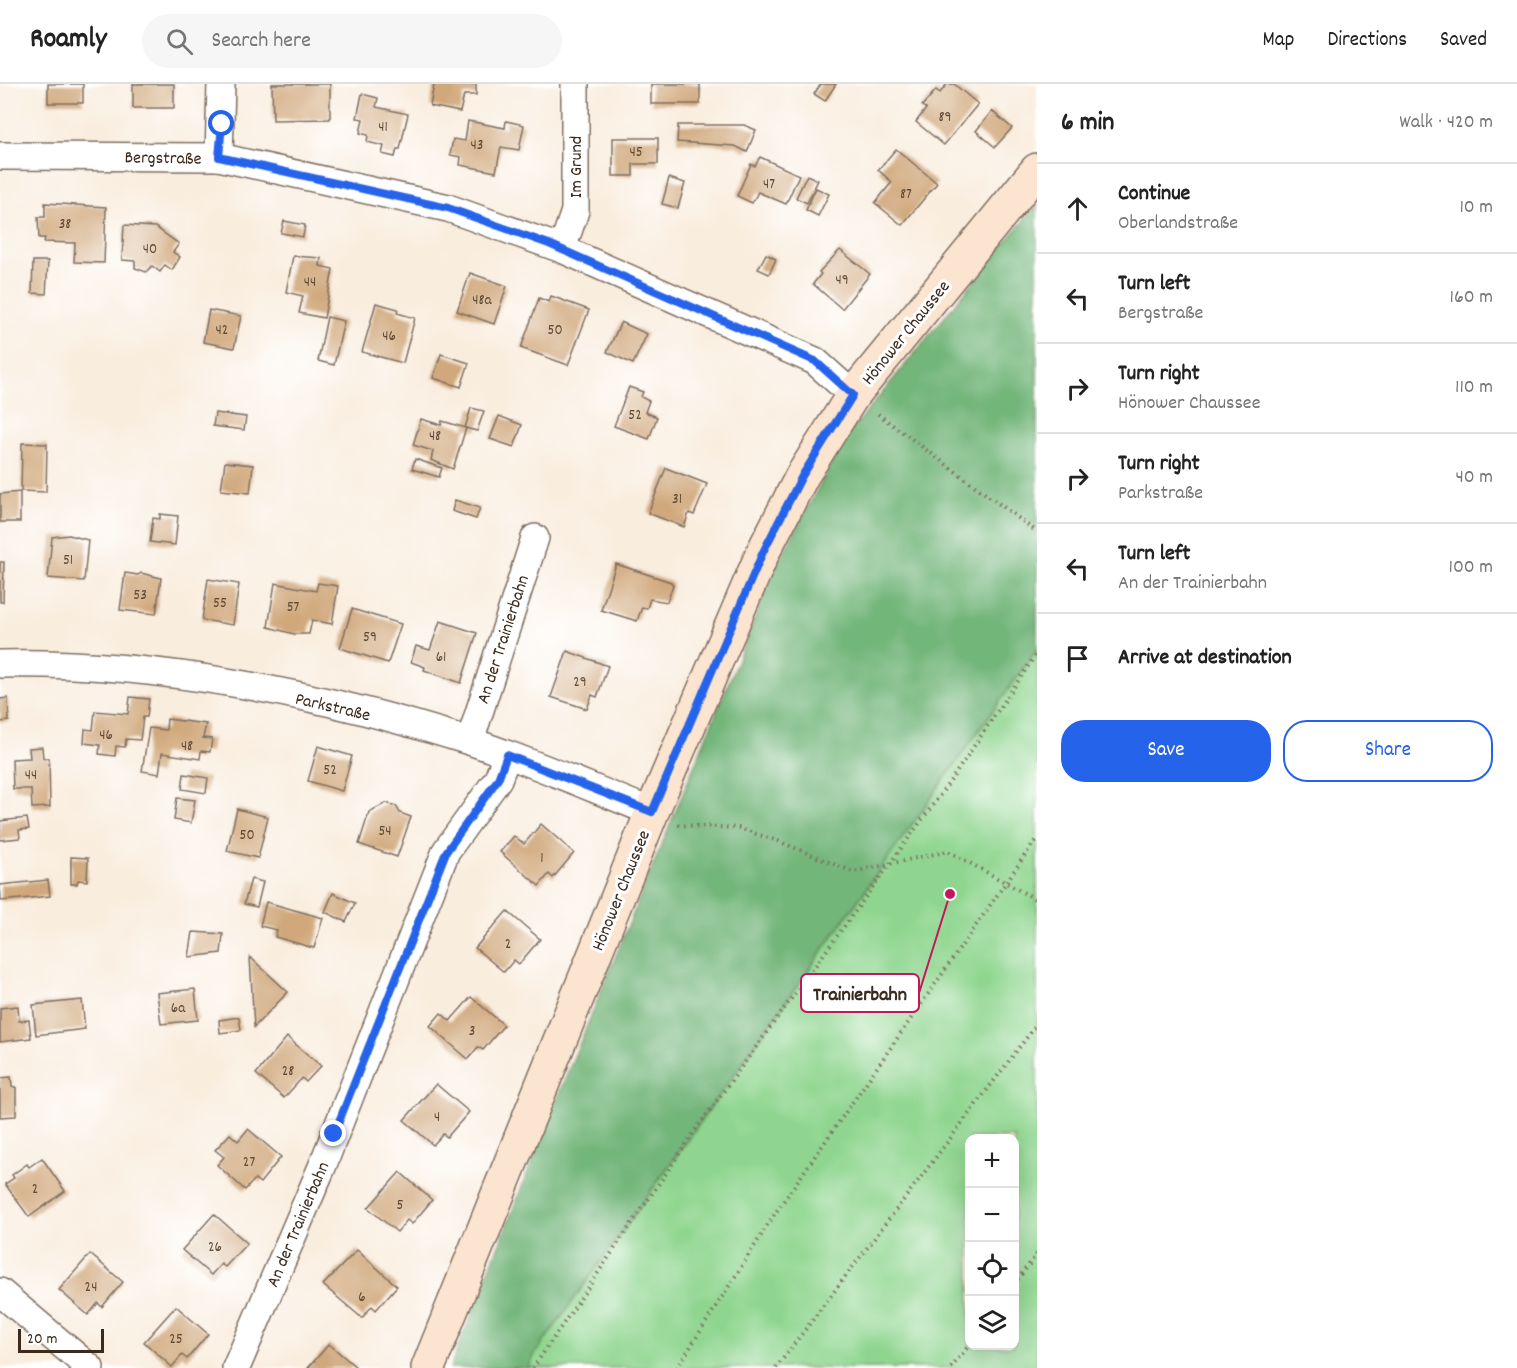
<!DOCTYPE html>
<html lang="en">
<head>
<meta charset="utf-8">
<style>
  :root { --surface:#fff; --page:#f6f6f6; --text:#222; --muted:#767676; --line:#e0e0e0; --accent:#2563eb }
  body { margin:0; font-family:Dekko,sans-serif; background:var(--page); color:var(--text) }
  .controls { position:absolute; right:18px; bottom:18px; display:grid; overflow:hidden; border-radius:12px; box-shadow:0 6px 24px #0002 }
  .controls button { width:54px; height:54px; display:grid; place-items:center; padding:0; border:0; border-bottom:2px solid var(--line); background:var(--surface); color:var(--text); font:30px sans-serif }
  .scale { position:absolute; left:18px; bottom:15px; width:86px; box-sizing:border-box; padding-left:6px; border:3px solid #3b2a1e; border-top:0; font-size:16px; line-height:21px; white-space:nowrap; color:#3b2a1e; -webkit-text-stroke:4px #fff; paint-order:stroke }
  .stop { position:absolute; width:18px; height:18px; margin:-14px; border:4px solid #2563eb; border-radius:50%; background:#fff }
  .stop.end { background:#2563eb; border-color:#fff; box-shadow:0 2px 6px #0008 }
  .list { margin:0; padding:0; list-style:none }
  h2 { display:flex; justify-content:space-between; align-items:center; height:78px; margin:0; padding:0 24px; font-size:26px }
  h2 small { font-size:20px; font-weight:400; color:var(--muted) }
  .list li { display:grid; grid-template-columns:39px 1fr auto; gap:18px; align-items:center; box-sizing:border-box; height:90px; padding:0 24px; border-top:2px solid var(--line) }
  .list b { display:block; font-size:22px; white-space:nowrap }
  .list p { margin:0; font-size:20px; white-space:nowrap; color:var(--muted) }
  .list em { font-size:20px; font-style:normal; color:var(--muted) }
  .actions { display:flex; gap:12px; padding:18px 24px }
  .actions a { flex:1; padding:14px 0; border:2px solid var(--accent); border-radius:24px; text-align:center; font-size:21px; color:var(--accent) }
  .actions .main { background:var(--accent); color:#fff }
  .icon { flex:none; width:33px; height:33px; fill:none; stroke:currentColor; stroke-width:2; stroke-linecap:round; stroke-linejoin:round }
  .map { position:relative; flex:none; width:1037px; height:1284px; overflow:hidden }
  header { display:flex; align-items:center; gap:36px; box-sizing:border-box; height:84px; padding:0 30px; background:var(--surface); border-bottom:2px solid var(--line) }
  header strong { font-size:28px }
  nav { display:flex; gap:33px; margin-inline-start:auto; font-size:21px }
  .search { width:420px; height:54px; background:var(--page); display:flex; align-items:center; gap:15px; box-sizing:border-box; padding:0 21px; border-radius:33px; color:var(--muted); font-size:22px }
  main { display:flex }
  aside { flex:1; background:var(--surface) }
  .map>svg:first-child { display:block }
  .green { fill:#8fd58f; stroke:#658056; stroke-width:1.5; fill-rule:evenodd }
  .forest { fill:#73b67a; stroke:#57704c; stroke-width:1.5 }
  .building { fill:#d0a87b }
  .lines { fill:none; stroke-linecap:round; stroke-linejoin:round }
  .minor-casing { stroke:#7e6e61; stroke-width:30 }
  .secondary-casing { stroke:#7e6e61; stroke-width:36 }
  .path { stroke:#7e6e61; stroke-width:4; stroke-dasharray:1.5 4.5; stroke-linecap:butt }
  .minor { stroke:#fff; stroke-width:27 }
  .secondary { stroke:#fce5d0; stroke-width:33 }
  .route { stroke:#2563eb; stroke-width:8 }
  .labels { text-anchor:middle; stroke-width:6; stroke-linejoin:round; paint-order:stroke }
  .number-label { font-size:15px; fill:#604a35 }
  .street-label { font-size:18px; fill:#3b2a1e; stroke:#fff }
  .leader { fill:none; stroke:#c2185b; stroke-width:2 }
  .callout-dot { fill:#c2185b; stroke:#fff; stroke-width:2 }
  .callout { fill:#fff; stroke:#c2185b; stroke-width:2 }
  .callout-label { font-size:20px; text-anchor:middle; font-weight:bold; fill:#3b2a1e }
</style>
</head>
<body>
<header>
<strong>Roamly</strong>
<div class="search"><svg class="icon" aria-label="search" viewBox="0 0 24 24"><circle cx="10" cy="10" r="6"/><path d="M15 15l6 6"/></svg>Search here</div>
<nav><a>Map</a><a>Directions</a><a>Saved</a></nav>
</header>
<main>
<div class="map">
<svg width="1037" height="1284" viewBox="0 0 1037 1284">
  <rect width="100%" height="100%" fill="#fff"/>
  <filter id="ink" filterUnits="userSpaceOnUse"><feTurbulence type="fractalNoise" baseFrequency=".0167" numOctaves="2"/><feDisplacementMap in="SourceGraphic" scale="12" xChannelSelector="R" yChannelSelector="G"/><feConvolveMatrix kernelMatrix="1 2 1 2 8 2 1 2 1" color-interpolation-filters="sRGB"/></filter>
  <filter id="wash" filterUnits="userSpaceOnUse"><feTurbulence type="fractalNoise" baseFrequency=".008" numOctaves="4" result="noise"/><feDisplacementMap in="SourceGraphic" scale="24" xChannelSelector="R" yChannelSelector="G"/><feGaussianBlur stdDeviation="1.35" result="paint"/><feColorMatrix in="noise" values="0 0 0 0 0 0 0 0 0 0 0 0 0 0 0 0 0 1.4 0 .05"/><feComposite in="paint" operator="in"/></filter>
  <g filter="url(#wash)">
    <rect width="100%" height="100%" fill="#f9edde"/>
    <path class="green" d="M 1037,565 L 1037,1284 L 528,1284 L 535,1270 ZM 970,1054 L 1014,1054 L 1014,1262 L 970,1262 Z"/>
    <polygon class="forest" points="1037,120 1037,565 535,1270 528,1284 450,1284 560,1007 779,476 846,353"/>
    <g id="blocks">
      <g class="building">
        <rect x="48" y="0" width="35" height="19"/>
        <rect x="133" y="0" width="41" height="24"/>
        <polygon points="272,0 330,0 330,35 273,36"/>
        <polygon points="434,0 476,0 476,11 464,11 460,28 430,22"/>
        <rect x="651" y="0" width="49" height="20"/>
        <polygon points="821,0 836,0 825,17 814,10"/>
        <polygon points="947,0 954,0 978,20 944,61 916,38 926,25 922,22 936,6 940,9"/>
        <polygon points="362,10 378,14 376,23 408,30 400,65 397,65 395,73 382,70 384,62 367,58 368,51 360,49 363,35 357,34"/>
        <polygon points="992,27 1012,44 995,63 976,47"/>
        <polygon points="468,37 505,44 506,37 524,41 519,66 501,63 496,88 460,81 461,73 450,71 453,55 465,57"/>
        <polygon points="678,41 744,41 756,46 747,68 735,62 677,58"/>
        <polygon points="613,54 658,54 658,80 633,80 633,92 613,92"/>
        <polygon points="896,65 937,99 902,141 875,119 892,98 878,86"/>
        <polygon points="760,73 799,91 786,120 758,108 752,119 737,112 751,80 755,82"/>
        <polygon points="807,91 818,96 807,119 796,114"/>
        <polygon points="669,94 685,99 678,124 662,120"/>
        <polygon points="816,104 829,110 818,132 806,126"/>
        <polygon points="45,119 106,123 104,179 74,178 75,159 44,158 45,154 39,154 38,133 45,133"/>
        <polygon points="284,137 305,141 303,153 281,149"/>
        <polygon points="124,141 155,143 179,160 173,168 180,173 172,186 165,181 160,188 152,182 146,188 135,184 135,177 122,176"/>
        <polygon points="840,166 870,190 842,225 813,200 821,190 819,188"/>
        <polygon points="766,170 776,175 769,190 758,185"/>
        <polygon points="293,172 321,174 320,182 333,185 324,234 299,229 303,212 286,208"/>
        <polygon points="33,177 48,177 46,210 32,209"/>
        <polygon points="470,189 507,202 494,240 457,227"/>
        <polygon points="551,212 589,226 568,281 521,264 539,214 549,218"/>
        <polygon points="376,219 398,225 397,229 415,234 403,279 362,268"/>
        <polygon points="209,226 241,232 234,264 203,258"/>
        <polygon points="327,233 344,237 334,281 318,277"/>
        <polygon points="621,238 647,250 633,280 607,268"/>
        <polygon points="441,270 469,279 461,303 433,294"/>
        <polygon points="629,303 643,308 641,313 649,317 645,328 657,333 649,355 614,342"/>
        <polygon points="471,324 484,327 477,347 465,344"/>
        <polygon points="215,329 246,333 244,346 213,342"/>
        <polygon points="499,332 522,341 514,363 490,355"/>
        <polygon points="421,335 441,341 442,337 466,344 453,385 431,376 433,367 413,361"/>
        <polygon points="22,359 47,360 46,408 21,407"/>
        <polygon points="415,375 442,384 439,393 412,385"/>
        <polygon points="225,378 253,381 250,409 221,406"/>
        <polygon points="666,384 707,400 694,431 689,429 684,443 648,429"/>
        <polygon points="20,408 20,438 0,438 0,410"/>
        <polygon points="455,416 480,424 476,435 452,427"/>
        <polygon points="160,430 178,432 175,461 150,458 153,434 160,435"/>
        <polygon points="69,451 88,456 84,497 48,494 52,453"/>
        <polygon points="0,478 4,478 3,518 0,518"/>
        <polygon points="616,480 671,498 673,501 667,518 650,515 647,524 642,523 637,537 601,526"/>
        <polygon points="125,489 138,491 141,489 161,494 156,530 120,526"/>
        <polygon points="208,495 239,500 233,541 202,536"/>
        <polygon points="275,499 316,507 318,499 338,502 332,540 312,536 309,550 294,550 268,543"/>
        <polygon points="352,525 401,540 388,579 340,564"/>
        <polygon points="440,537 477,549 461,599 424,586 425,583 411,578 416,562 430,566"/>
        <polygon points="567,567 608,582 597,613 592,611 587,625 551,613"/>
        <polygon points="130,613 149,615 147,633 143,633 140,656 126,655 125,663 116,662 115,672 99,670 100,661 84,659 85,645 93,646 95,627 128,630"/>
        <polygon points="8,614 9,637 0,638 0,615"/>
        <polygon points="167,635 206,640 203,654 212,655 210,668 201,667 200,675 162,669 159,690 142,687 149,644 166,646"/>
        <polygon points="318,662 352,672 342,707 308,697"/>
        <polygon points="42,663 43,674 49,674 50,723 32,724 31,705 13,705 12,675 30,674 29,664"/>
        <polygon points="184,690 208,694 206,709 182,705"/>
        <polygon points="177,714 195,716 191,739 174,736"/>
        <polygon points="386,719 396,722 400,729 411,733 397,773 359,760 369,728"/>
        <polygon points="237,725 268,733 258,774 227,767"/>
        <polygon points="27,734 29,745 19,746 20,754 0,756 0,737"/>
        <polygon points="541,740 574,769 553,794 549,790 539,802 500,768 514,752 524,760"/>
        <polygon points="71,773 88,774 87,797 78,796 77,800 71,800"/>
        <polygon points="251,795 263,798 257,823 244,820"/>
        <polygon points="48,796 50,812 1,817 0,801"/>
        <polygon points="333,809 355,819 346,838 325,828"/>
        <polygon points="266,818 323,834 314,864 275,853 277,846 260,842"/>
        <polygon points="507,827 540,855 519,880 514,876 504,888 475,864"/>
        <polygon points="193,848 223,850 221,869 189,873"/>
        <polygon points="250,873 288,908 254,943"/>
        <polygon points="195,905 198,936 161,940 157,909"/>
        <polygon points="471,913 504,941 483,966 478,963 468,975 430,942 441,929 450,937"/>
        <polygon points="82,916 85,945 36,951 33,921"/>
        <polygon points="18,922 19,937 29,936 31,954 0,958 0,924"/>
        <polygon points="239,933 241,946 220,949 219,936"/>
        <polygon points="287,953 321,982 306,998 302,994 284,1014 256,990"/>
        <polygon points="11,993 12,1003 16,1003 16,1032 0,1033 0,994"/>
        <polygon points="436,1000 469,1028 447,1053 443,1050 433,1061 404,1036"/>
        <polygon points="248,1045 281,1073 260,1099 255,1095 245,1106 217,1081 224,1073 215,1066 230,1050 238,1057"/>
        <polygon points="42,1074 65,1107 29,1133 5,1100 14,1094 12,1091 27,1080 29,1083"/>
        <polygon points="400,1088 432,1116 412,1140 407,1136 397,1148 368,1124"/>
        <polygon points="214,1130 247,1159 225,1183 221,1180 211,1191 182,1166"/>
        <polygon points="357,1166 397,1202 376,1226 372,1222 362,1234 323,1201"/>
        <polygon points="90,1170 123,1198 102,1223 98,1219 88,1231 59,1206"/>
        <polygon points="176,1222 208,1250 187,1275 182,1271 172,1283 144,1258"/>
        <polygon points="329,1260 357,1284 308,1284"/>
      </g>
    </g>
  </g>
  <g filter="url(#ink)">
    <use href="#blocks" fill-opacity="0" stroke="#7e6e61" stroke-width="1.5"/>
    <g class="lines">
      <g class="minor-casing">
        <g id="minor">
          <polyline points="0,72 219,73 448,124 562,165 815,277 853,311"/>
          <polyline points="219,73 221,0"/>
          <polyline points="562,165 575,127 575,0"/>
          <path d="M 0,580 C 155,577 322,610 469,657 C 531,677 591,704 652,728"/>
          <polyline points="470,657 535,454"/>
          <polyline points="0,1208 90,1284"/>
          <polyline points="236,1284 322,1083 446,767 498,695 507,671"/>
        </g>
      </g>
      <g class="secondary-casing">
        <polyline id="secondary" points="428,1284 652,728 763,468 802,392 853,311 1037,86"/>
      </g>
      <g class="path">
        <polyline points="878,330 1037,448"/>
        <polyline points="678,741 738,744 778,757 853,788 948,767 1037,816"/>
        <polyline points="1014,1200 1037,1170"/>
        <polyline points="533,1284 699,1041 951,696 1037,569"/>
        <polyline points="677,1284 776,1128 1037,754"/>
        <polyline points="776,1284 1037,940"/>
        <polyline points="951,1284 970,1260"/>
      </g>
      <use href="#minor" class="minor"/>
      <use href="#secondary" class="secondary"/>
    </g>
  </g>
  <g class="lines" filter="url(#ink)">
    <polyline class="route" points="222,40 219,73 448,124 549,160 815,277 853,311 802,392 763,468 652,728 507,671 498,695 446,768 334,1050"/>
  </g>
  <g class="labels">
    <g class="number-label">
      <text x="945" y="37">89</text>
      <text x="383" y="47">41</text>
      <text x="477" y="65">43</text>
      <text x="636" y="72">45</text>
      <text x="769" y="104">47</text>
      <text x="906" y="114">87</text>
      <text x="65" y="144">38</text>
      <text x="150" y="169">40</text>
      <text x="842" y="200">49</text>
      <text x="310" y="202">44</text>
      <text x="482" y="220">48a</text>
      <text x="222" y="250">42</text>
      <text x="555" y="250">50</text>
      <text x="389" y="256">46</text>
      <text x="635" y="335">52</text>
      <text x="435" y="356">48</text>
      <text x="677" y="419">31</text>
      <text x="68" y="480">51</text>
      <text x="140" y="515">53</text>
      <text x="220" y="523">55</text>
      <text x="293" y="527">57</text>
      <text x="370" y="557">59</text>
      <text x="441" y="577">61</text>
      <text x="580" y="602">29</text>
      <text x="106" y="655">46</text>
      <text x="187" y="666">48</text>
      <text x="330" y="690">52</text>
      <text x="31" y="695">44</text>
      <text x="385" y="751">54</text>
      <text x="247" y="755">50</text>
      <text x="542" y="778">1</text>
      <text x="508" y="864">2</text>
      <text x="178" y="928">6a</text>
      <text x="472" y="951">3</text>
      <text x="288" y="991">28</text>
      <text x="437" y="1037">4</text>
      <text x="249" y="1082">27</text>
      <text x="35" y="1109">2</text>
      <text x="400" y="1125">5</text>
      <text x="215" y="1167">26</text>
      <text x="91" y="1207">24</text>
      <text x="362" y="1217">6</text>
      <text x="176" y="1259">25</text>
    </g>
    <g class="street-label">
      <text transform="translate(163 73) rotate(1)" y="6">Bergstraße</text>
      <text transform="translate(575 83) rotate(-90)" y="6">Im Grund</text>
      <text transform="translate(905 248) rotate(-51)" y="6">Hönower Chaussee</text>
      <text transform="translate(502 555) rotate(-72)" y="6">An der Trainierbahn</text>
      <text transform="translate(333 622) rotate(13)" y="6">Parkstraße</text>
      <text transform="translate(620 806) rotate(-68)" y="6">Hönower Chaussee</text>
      <text transform="translate(297 1140) rotate(-67)" y="6">An der Trainierbahn</text>
    </g>
  </g>
  <path class="leader" d="M950 810L919 909"/>
  <circle class="callout-dot" cx="950" cy="810" r="6"/>
  <rect class="callout" x="801" y="890" width="118" height="38" rx="6"/>
  <g class="callout-label">
    <text x="860" y="916">Trainierbahn</text>
  </g>
</svg>
<div class="controls">
<button>+</button>
<button>−</button>
<button><svg class="icon" aria-label="locate" viewBox="0 0 24 24"><circle cx="12" cy="12" r="6"/><path d="M12 2v4M12 18v4M2 12h4M18 12h4"/></svg></button>
<button><svg class="icon" aria-label="layers" viewBox="0 0 24 24"><path d="M12 4l9 5-9 5-9-5zM3 14l9 5 9-5"/></svg></button>
</div>
<div class="scale">20 m</div>
<div class="stop" style="left:222px;top:40px"></div>
<div class="stop end" style="left:334px;top:1050px"></div>
</div>
<aside>
<h2>6 min<small>Walk · 420 m</small></h2>
<ul class="list">
<li><svg class="icon" aria-label="ahead" viewBox="0 0 24 24"><path d="M12 20V5M6 11l6-6 6 6"/></svg><div><b>Continue</b><p>Oberlandstraße</p></div><em>10 m</em></li>
<li><svg class="icon" aria-label="left" viewBox="0 0 24 24"><path d="M17 20v-9H6M10 6l-5 5 5 5"/></svg><div><b>Turn left</b><p>Bergstraße</p></div><em>160 m</em></li>
<li><svg class="icon" aria-label="right" viewBox="0 0 24 24"><path d="M7 20v-9h11M14 6l5 5-5 5"/></svg><div><b>Turn right</b><p>Hönower Chaussee</p></div><em>110 m</em></li>
<li><svg class="icon" aria-label="right" viewBox="0 0 24 24"><path d="M7 20v-9h11M14 6l5 5-5 5"/></svg><div><b>Turn right</b><p>Parkstraße</p></div><em>40 m</em></li>
<li><svg class="icon" aria-label="left" viewBox="0 0 24 24"><path d="M17 20v-9H6M10 6l-5 5 5 5"/></svg><div><b>Turn left</b><p>An der Trainierbahn</p></div><em>100 m</em></li>
<li><svg class="icon" aria-label="arrive" viewBox="0 0 24 24"><path d="M6 21V4h12l-3 4 3 4H6"/></svg><div><b>Arrive at destination</b></div></li>
</ul>
<div class="actions"><a class="main">Save</a><a>Share</a></div>
</aside>
</main>
</body>
</html>
